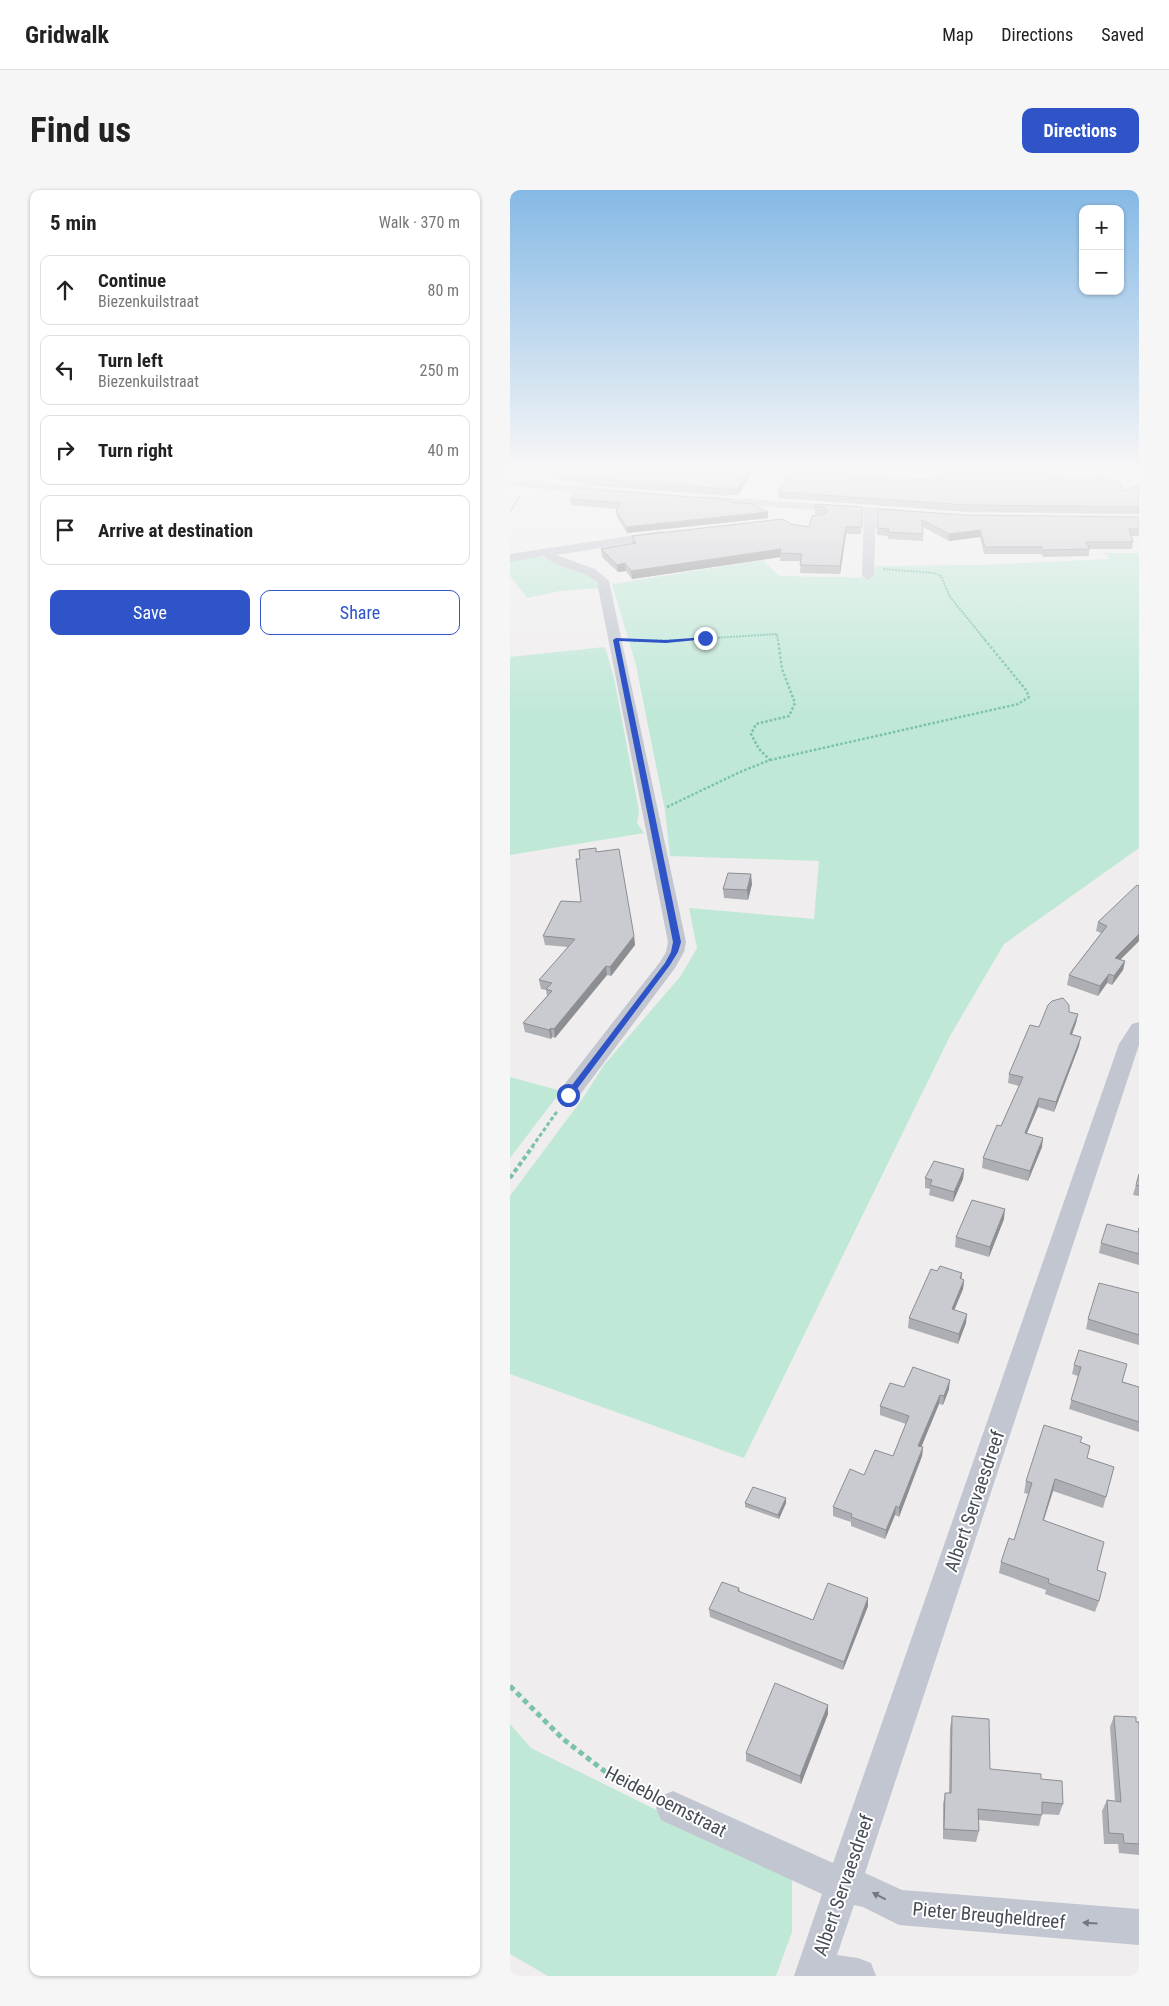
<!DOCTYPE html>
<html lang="en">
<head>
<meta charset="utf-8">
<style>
  :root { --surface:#fff; --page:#f6f6f6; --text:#222; --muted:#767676; --line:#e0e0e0; --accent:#2e54c8 }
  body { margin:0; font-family:"Roboto Condensed",sans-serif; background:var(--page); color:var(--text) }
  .controls { position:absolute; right:15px; top:15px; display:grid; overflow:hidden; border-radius:10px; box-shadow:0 1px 4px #0004 }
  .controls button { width:45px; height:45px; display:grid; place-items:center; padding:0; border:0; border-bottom:1px solid var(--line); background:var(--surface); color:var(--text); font:25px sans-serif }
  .stop { position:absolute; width:15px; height:15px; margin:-11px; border:4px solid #2e54c8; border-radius:50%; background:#fff }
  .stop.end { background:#2e54c8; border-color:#fff; box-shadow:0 1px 5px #0008 }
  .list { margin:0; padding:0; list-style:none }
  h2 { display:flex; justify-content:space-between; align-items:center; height:65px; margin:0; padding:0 20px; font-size:21px }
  h2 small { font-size:16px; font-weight:400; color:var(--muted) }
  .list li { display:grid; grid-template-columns:32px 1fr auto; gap:15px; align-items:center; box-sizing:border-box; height:70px; margin:0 10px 10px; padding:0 10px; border:1px solid var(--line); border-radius:10px }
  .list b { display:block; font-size:19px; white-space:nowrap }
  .list p { margin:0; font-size:16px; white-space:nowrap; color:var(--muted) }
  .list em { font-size:16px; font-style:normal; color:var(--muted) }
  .actions { display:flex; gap:10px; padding:15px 20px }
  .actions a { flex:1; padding:11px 0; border:1px solid var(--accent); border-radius:10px; text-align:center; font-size:18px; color:var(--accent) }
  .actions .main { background:var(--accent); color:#fff }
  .icon { flex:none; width:28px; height:28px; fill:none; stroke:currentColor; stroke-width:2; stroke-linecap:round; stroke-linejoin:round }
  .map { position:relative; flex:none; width:629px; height:1786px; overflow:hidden; border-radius:10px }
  header { display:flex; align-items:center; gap:30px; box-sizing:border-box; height:70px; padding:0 25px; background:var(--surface); border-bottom:1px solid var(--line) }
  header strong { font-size:24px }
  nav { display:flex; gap:28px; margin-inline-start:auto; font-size:18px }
  .intro { display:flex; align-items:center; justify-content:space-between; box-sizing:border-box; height:120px; padding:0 30px }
  h1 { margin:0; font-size:35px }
  .button { padding:12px 22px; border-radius:10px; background:var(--accent); color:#fff; font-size:18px; font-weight:700 }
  main { display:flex; gap:30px; padding:0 30px }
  aside { flex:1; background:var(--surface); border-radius:10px; box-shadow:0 1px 4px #0004 }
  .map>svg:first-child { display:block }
  .green { fill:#bfe8d7 }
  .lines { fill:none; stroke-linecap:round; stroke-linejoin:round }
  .path-far4 { stroke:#7bc2ad; stroke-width:2; stroke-dasharray:2 1; stroke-linecap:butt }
  .path-far3 { stroke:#7bc2ad; stroke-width:2.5; stroke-dasharray:2.5 2; stroke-linecap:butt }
  .path-far2 { stroke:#7bc2ad; stroke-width:3; stroke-dasharray:4 2.5; stroke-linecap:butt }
  .path-far1 { stroke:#7bc2ad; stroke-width:4; stroke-dasharray:4.5 3; stroke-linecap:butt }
  .path { stroke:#7bc2ad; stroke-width:5; stroke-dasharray:5.5 4; stroke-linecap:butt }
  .minor { fill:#c1c6d0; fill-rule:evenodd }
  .wall { fill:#aeafb4 }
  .shaded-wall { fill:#8d8e92 }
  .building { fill:#cacbd1; stroke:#8d8e92 }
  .oneway { fill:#727781 }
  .route { fill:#2e54c8 }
  .labels { text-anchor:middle; stroke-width:4; stroke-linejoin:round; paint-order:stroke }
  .near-street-label { font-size:19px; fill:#474d57; stroke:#fff }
</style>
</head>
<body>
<header>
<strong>Gridwalk</strong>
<nav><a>Map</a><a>Directions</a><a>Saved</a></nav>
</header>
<div class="intro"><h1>Find us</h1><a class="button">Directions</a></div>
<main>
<aside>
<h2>5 min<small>Walk · 370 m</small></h2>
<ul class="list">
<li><svg class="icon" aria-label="ahead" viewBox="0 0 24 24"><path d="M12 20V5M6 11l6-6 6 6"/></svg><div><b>Continue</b><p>Biezenkuilstraat</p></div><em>80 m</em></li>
<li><svg class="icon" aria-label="left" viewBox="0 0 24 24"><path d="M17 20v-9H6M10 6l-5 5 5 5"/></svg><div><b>Turn left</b><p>Biezenkuilstraat</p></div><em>250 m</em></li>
<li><svg class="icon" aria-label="right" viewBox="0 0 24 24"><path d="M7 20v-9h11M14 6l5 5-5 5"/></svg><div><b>Turn right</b></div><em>40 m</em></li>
<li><svg class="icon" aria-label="arrive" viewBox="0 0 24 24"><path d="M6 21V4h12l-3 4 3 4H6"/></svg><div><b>Arrive at destination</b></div></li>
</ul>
<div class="actions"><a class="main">Save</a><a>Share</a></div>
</aside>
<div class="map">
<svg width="629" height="1786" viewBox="0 0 629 1786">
  <rect width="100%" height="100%" fill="#efeded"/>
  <g class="green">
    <polygon points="594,363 629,363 629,658 494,754 440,846 234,1268 0,1184 0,1006 73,908 94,875 170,787 187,758 179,718 304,729 309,671 160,666 155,620 126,475 102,394 253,370 270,386 364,388 365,376 467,375 600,369"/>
    <polygon points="25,366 34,367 84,389 89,398 50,401 17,408 0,386 0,371"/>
    <polygon points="95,457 104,488 129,621 127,633 134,643 0,665 0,467"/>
    <polygon points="0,887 51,901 0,968"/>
    <polygon points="0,1534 21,1558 282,1687 282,1742 266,1786 38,1786 0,1764"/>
  </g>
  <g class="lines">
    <g class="path-far4">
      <polyline points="0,322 10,306"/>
      <polyline points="373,379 424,383 431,386 440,407 476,451"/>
      <polyline points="157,451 267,444 268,451"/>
    </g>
    <g class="path-far3">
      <polyline points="123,451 177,450"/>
      <polyline points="260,570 508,514 519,507 516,500 475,450"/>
      <polyline points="157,617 230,582 260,570 249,559 241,544 246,534 279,526 285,513 272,479 268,450"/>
    </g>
    <polyline class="path-far2" points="22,957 48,920"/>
    <polyline class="path-far1" points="0,988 23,956"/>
    <polyline class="path" points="0,1496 53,1549 97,1583 140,1606"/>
    <g class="minor">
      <polygon points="0,290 95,298 101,301 95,304 0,296"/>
      <polygon points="192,306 396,320 402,323 396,326 366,324 364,386 358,390 352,386 354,324 188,311 186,309 188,307"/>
      <path d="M 151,341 L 155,342 L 157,345 L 155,348 L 46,365 L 85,379 L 99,391 L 176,752 L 174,762 L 165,778 L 66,910 L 58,912 L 50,910 L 47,905 L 50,900 L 150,772 L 156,762 L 158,752 L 87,392 C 72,379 49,380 34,366 L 0,372 L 0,364 Z"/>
      <polygon points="629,832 629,855 355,1683 392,1700 629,1719 629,1755 389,1735 353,1717 344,1715 327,1765 348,1768 361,1773 366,1786 284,1786 312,1704 151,1630 146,1618 151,1606 163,1601 323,1673 609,854 622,834"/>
    </g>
  </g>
  <g class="wall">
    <polygon points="245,277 228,305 218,305 218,306 75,295 74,293 42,289 41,283"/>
    <polygon points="496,277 539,277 542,287 605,292 612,301 629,295 629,324 457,322 268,308 268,302 328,283 419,290 496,285"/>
    <polygon points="60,309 221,310 221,312 258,322 258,328 117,343 107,327 106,321 107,319 61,315"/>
    <polygon points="305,316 352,317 351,344 336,344 330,384 290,383 291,371 270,371 270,367 122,389 116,381 108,382 92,367 91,359 123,354 122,346 281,334 299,337 314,324 305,324"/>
    <polygon points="368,319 457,325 629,327 629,346 621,346 623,352 622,359 579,359 579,366 533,367 531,364 474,364 470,347 439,351 413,337 413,351 378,349 378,346 367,345"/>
    <polygon points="86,662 124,746 125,755 101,786 97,785 45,848 42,847 41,849 15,842 13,833 37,806 36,800 31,799 29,790 58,757 35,755 33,746 71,712 70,669"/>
    <polygon points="242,694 238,710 214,708 213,699"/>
    <polygon points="629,696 629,751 610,770 615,771 613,780 602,795 597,793 588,806 557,795 559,785 591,743 586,741 588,732"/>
    <polygon points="559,822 568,824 566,833 562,845 569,856 544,922 528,917 517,943 532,957 518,991 472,978 473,968 491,936 509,896 498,893 499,884 529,837"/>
    <polygon points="454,979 453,989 443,1012 419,1005 420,999 415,998 415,988"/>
    <polygon points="629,984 629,1006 623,1005"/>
    <polygon points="494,1029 479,1067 445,1057 446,1047"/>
    <polygon points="629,1038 629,1075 589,1063 591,1053 628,1042"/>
    <polygon points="427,1081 452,1083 452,1089 454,1090 453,1099 444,1120 456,1133 448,1154 398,1138 399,1128"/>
    <polygon points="629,1103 629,1155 576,1139 578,1129"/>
    <polygon points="564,1175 629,1197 629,1242 559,1219 568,1186 562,1184"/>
    <polygon points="394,1197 439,1199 433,1215 429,1214 411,1257 413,1257 412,1266 389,1327 385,1325 375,1349 341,1336 341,1332 323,1326 323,1317 354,1285 383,1266 396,1234 370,1225 370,1216"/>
    <polygon points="570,1252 577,1268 604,1277 593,1318 543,1301 534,1330 587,1380 589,1411 585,1422 535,1404 536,1400 489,1383 491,1372 504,1350 518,1304 514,1303 516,1291"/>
    <polygon points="276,1308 276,1313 269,1329 235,1317 235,1313"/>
    <polygon points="229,1398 230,1402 303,1430 358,1408 358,1416 333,1480 200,1427 199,1419"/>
    <polygon points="318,1524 291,1594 236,1571 236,1563"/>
    <polygon points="442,1526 480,1579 531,1589 553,1614 549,1625 532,1624 529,1636 469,1630 469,1641 466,1652 433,1649 433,1614 435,1603 439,1603 440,1538"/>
    <polygon points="604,1526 629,1532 629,1665 609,1663 608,1654 594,1654 592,1621 597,1610 605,1611 600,1537"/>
  </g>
  <g class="shaded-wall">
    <polygon points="241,277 245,277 228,305 227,299"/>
    <polygon points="328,277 332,277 324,289 324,283"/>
    <polygon points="258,322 258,328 117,343 116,337"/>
    <polygon points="336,337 336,344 330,384 330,376"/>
    <polygon points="470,340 470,347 439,351 439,344"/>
    <polygon points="271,359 270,367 122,389 121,381"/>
    <polygon points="115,373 116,381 108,382 107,375"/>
    <polygon points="241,684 242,694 238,710 237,700"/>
    <polygon points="629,740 629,751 603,777 605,768"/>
    <polygon points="124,746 125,755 101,786 100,777"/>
    <polygon points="615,771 613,780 602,795 604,786"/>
    <polygon points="96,776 97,785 45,848 44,839"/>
    <polygon points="599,784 597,793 588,806 590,796"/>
    <polygon points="568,824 566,833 558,854 560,844"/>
    <polygon points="41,838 42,847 41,849 39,840"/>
    <polygon points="571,847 569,856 544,922 546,912"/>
    <polygon points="529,908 528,917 513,952 515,943"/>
    <polygon points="533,948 532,957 518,991 520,981"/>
    <polygon points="454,979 453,989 443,1012 444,1002"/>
    <polygon points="495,1019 494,1029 479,1067 480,1057"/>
    <polygon points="454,1090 453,1099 441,1128 442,1119"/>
    <polygon points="457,1124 456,1133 448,1154 449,1144"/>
    <polygon points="440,1190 439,1199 433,1215 434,1206"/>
    <polygon points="430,1205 429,1214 408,1265 408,1256"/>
    <polygon points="413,1257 412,1266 389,1327 389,1318"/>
    <polygon points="545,1289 543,1301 530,1341 533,1330"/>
    <polygon points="276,1308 276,1313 269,1329 268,1325"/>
    <polygon points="386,1316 385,1325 375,1349 376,1340"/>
    <polygon points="358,1408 358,1416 333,1480 334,1472"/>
    <polygon points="318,1515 318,1524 291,1594 290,1586"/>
  </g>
  <g class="building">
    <polygon points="42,277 241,277 227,299 215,298 218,299 74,288 75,287 41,283"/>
    <polygon points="284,277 328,277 324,283 419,290 444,277 463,277 497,285 497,277 539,277 542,287 602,288 605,292 610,292 612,301 629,295 629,317 458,315 268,302"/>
    <polygon points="68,298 221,310 220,312 242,314 258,322 116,337 106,321 111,313 60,309"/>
    <polygon points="305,314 352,317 352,337 336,337 330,376 290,375 292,364 270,363 271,359 121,381 115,373 107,375 91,359 126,353 122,346 273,329 281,334 299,337 302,326 314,324 318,321 314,317 305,316"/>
    <polygon points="368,319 457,325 629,327 629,339 619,339 623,352 576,352 580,359 533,360 532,357 475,357 470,340 439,344 412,330 413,344 378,342 379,339 367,338"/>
    <polygon points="86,658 86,662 109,659 124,746 100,777 96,776 44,839 41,838 39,840 13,833 42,801 36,799 42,793 29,790 65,749 33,746 51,711 71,712 66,669 70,669 69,660"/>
    <polygon points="218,683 241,684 237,700 213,699"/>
    <polygon points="627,695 629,696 629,744 605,768 615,771 604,786 599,784 590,796 559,785 597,736 588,732"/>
    <polygon points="553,808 559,815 559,822 568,824 560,844 571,847 546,912 529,908 515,943 533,948 520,981 473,968 487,935 491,936 513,887 499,884 520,835 529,837 538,815 542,811"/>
    <polygon points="424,971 454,979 444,1002 420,995 422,990 415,988"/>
    <polygon points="629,984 629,996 626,995"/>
    <polygon points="462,1010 495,1019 480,1057 446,1047"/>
    <polygon points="597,1034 628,1042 629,1038 629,1064 591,1053"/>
    <polygon points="430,1076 452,1083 450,1088 454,1090 442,1119 457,1124 449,1144 399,1128 421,1079 427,1081"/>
    <polygon points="589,1093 629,1103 629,1145 578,1129"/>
    <polygon points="569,1160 617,1174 612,1192 629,1197 629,1232 561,1210 571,1177 564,1175"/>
    <polygon points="403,1177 440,1190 434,1206 430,1205 408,1256 413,1257 389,1318 386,1316 376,1340 341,1327 342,1324 323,1317 340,1279 354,1285 365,1260 383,1266 399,1226 370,1216 380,1193 394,1197"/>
    <polygon points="534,1235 572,1247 570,1252 580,1256 577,1268 604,1277 596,1307 545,1289 533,1330 594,1352 587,1380 596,1383 589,1411 538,1393 539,1389 491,1372 499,1348 504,1350 522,1293 516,1291"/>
    <polygon points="243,1297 276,1308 268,1325 235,1313"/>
    <polygon points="212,1392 229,1398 228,1401 303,1430 318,1393 358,1408 334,1472 199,1419"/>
    <polygon points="265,1493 318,1515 290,1586 236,1563"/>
    <polygon points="442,1526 479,1529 480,1579 531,1584 531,1589 552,1591 553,1614 532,1612 532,1625 468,1619 469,1641 434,1639 435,1603 441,1603"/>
    <polygon points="604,1526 626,1527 626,1532 629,1532 629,1654 614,1653 613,1644 599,1643 597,1610 611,1612"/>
  </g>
  <defs><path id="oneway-solid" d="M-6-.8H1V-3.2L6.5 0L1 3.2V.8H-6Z" transform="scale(1.25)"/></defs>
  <g class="oneway">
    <use href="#oneway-solid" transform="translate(369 1706) rotate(-153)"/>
    <use href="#oneway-solid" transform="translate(580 1733) rotate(-176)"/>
  </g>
  <linearGradient id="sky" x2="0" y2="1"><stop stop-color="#85b9e5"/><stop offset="0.53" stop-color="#f8f7f7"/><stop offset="1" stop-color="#f8f7f7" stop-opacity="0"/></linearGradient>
  <rect width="629" height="527" fill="url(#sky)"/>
  <polygon class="route" points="195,447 197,449 156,453 109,451 171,752 168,762 160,775 61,907 56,907 56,903 155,773 161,762 163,752 103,450 106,448 156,450"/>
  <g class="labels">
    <g class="near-street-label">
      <text transform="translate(464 1311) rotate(-71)" y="7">Albert Servaesdreef</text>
      <text transform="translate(156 1611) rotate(27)" y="7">Heidebloemstraat</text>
      <text transform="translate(333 1695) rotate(-71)" y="7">Albert Servaesdreef</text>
      <text transform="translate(479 1725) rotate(5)" y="7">Pieter Breugheldreef</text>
    </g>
  </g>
</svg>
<div class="controls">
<button>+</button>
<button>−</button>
</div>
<div class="stop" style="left:58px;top:905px"></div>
<div class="stop end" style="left:195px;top:448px"></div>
</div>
</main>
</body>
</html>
